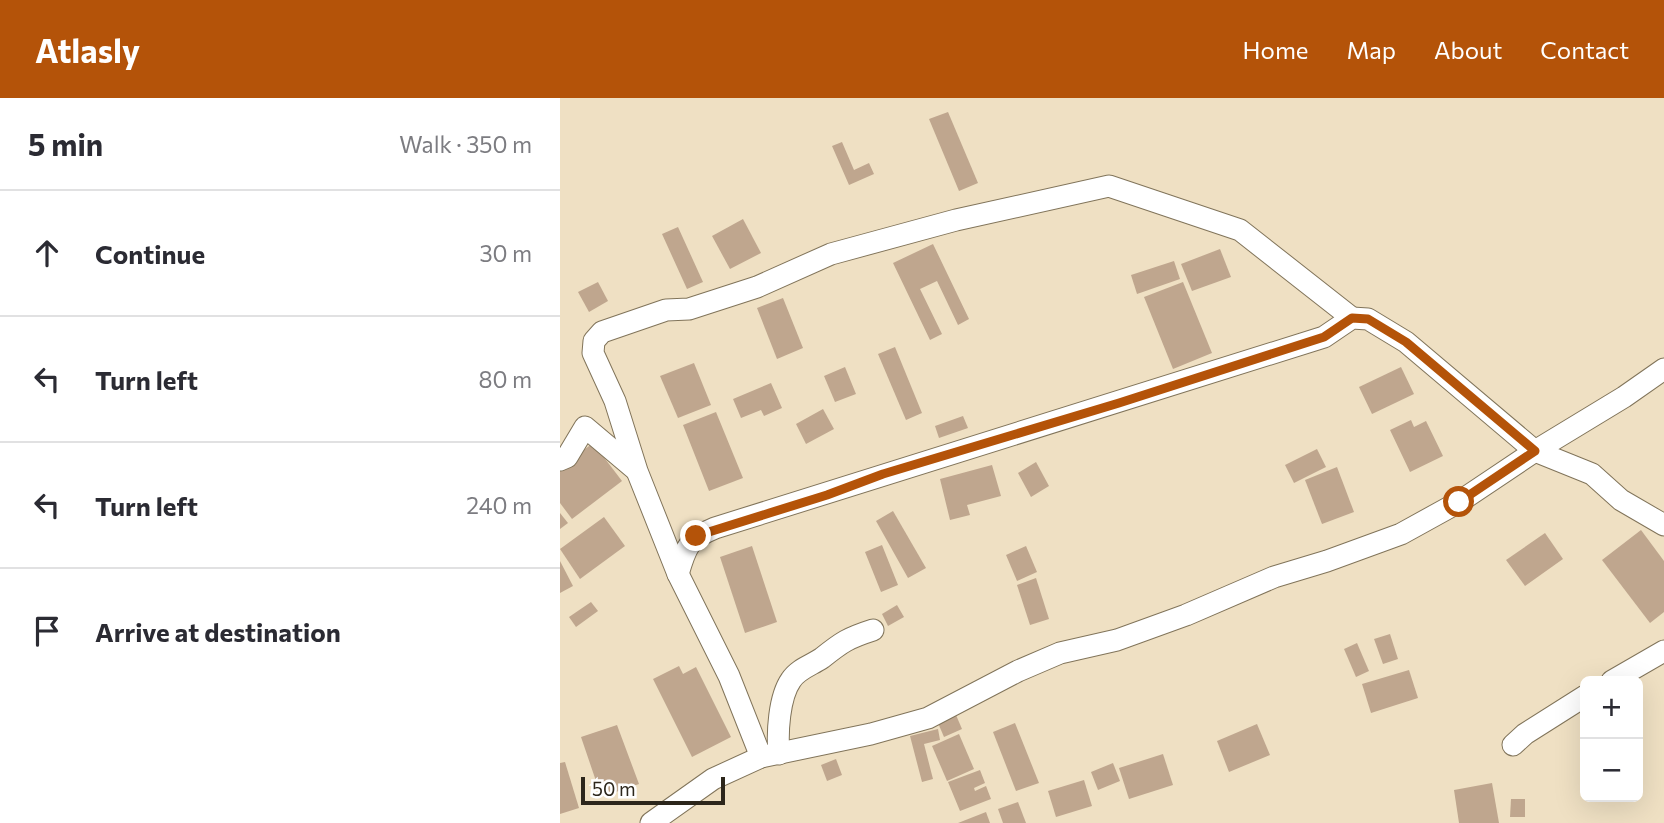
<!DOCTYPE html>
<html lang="en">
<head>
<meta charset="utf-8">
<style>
  :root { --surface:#fff; --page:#f2f2f3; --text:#2b2b33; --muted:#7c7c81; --line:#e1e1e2; --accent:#b45309 }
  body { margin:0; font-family:Commissioner,sans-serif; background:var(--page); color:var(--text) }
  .controls { position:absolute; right:21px; bottom:21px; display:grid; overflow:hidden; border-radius:10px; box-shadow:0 7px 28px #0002 }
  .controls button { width:63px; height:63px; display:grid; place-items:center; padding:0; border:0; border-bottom:2px solid var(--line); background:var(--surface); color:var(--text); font:35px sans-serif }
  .scale { position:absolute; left:21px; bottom:18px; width:144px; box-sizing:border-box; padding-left:7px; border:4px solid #2c261b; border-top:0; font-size:19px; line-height:24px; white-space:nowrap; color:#2c261b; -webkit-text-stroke:5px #fff; paint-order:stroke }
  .stop { position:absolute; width:21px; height:21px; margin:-16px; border:5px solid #b45309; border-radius:50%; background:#fff }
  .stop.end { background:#b45309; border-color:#fff; box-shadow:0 2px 7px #0008 }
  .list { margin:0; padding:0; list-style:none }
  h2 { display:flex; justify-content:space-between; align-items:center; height:91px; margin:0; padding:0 28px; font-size:30px }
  h2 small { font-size:23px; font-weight:400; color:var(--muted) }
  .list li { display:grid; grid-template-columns:46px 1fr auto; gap:21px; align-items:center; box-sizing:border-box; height:126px; padding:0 28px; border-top:2px solid var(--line) }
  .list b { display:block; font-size:26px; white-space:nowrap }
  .list em { font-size:23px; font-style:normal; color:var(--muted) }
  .icon { flex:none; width:38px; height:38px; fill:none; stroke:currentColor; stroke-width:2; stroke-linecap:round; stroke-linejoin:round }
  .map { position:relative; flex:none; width:1104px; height:725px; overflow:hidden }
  header { display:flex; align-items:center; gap:42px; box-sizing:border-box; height:98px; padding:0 35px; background:var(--accent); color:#fff }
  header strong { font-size:33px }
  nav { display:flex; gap:38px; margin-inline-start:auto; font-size:24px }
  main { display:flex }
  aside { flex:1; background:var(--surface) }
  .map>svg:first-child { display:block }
  .building { fill:#bfa68e }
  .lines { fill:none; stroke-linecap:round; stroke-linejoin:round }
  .minor-casing { stroke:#81745a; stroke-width:23 }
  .minor { stroke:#fff; stroke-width:21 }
  .route { stroke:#b45309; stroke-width:9 }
</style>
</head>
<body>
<header>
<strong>Atlasly</strong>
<nav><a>Home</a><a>Map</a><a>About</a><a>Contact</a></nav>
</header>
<main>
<aside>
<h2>5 min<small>Walk · 350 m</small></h2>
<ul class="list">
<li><svg class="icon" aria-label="ahead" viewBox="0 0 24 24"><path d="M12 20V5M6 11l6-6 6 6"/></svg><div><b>Continue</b></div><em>30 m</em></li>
<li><svg class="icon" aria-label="left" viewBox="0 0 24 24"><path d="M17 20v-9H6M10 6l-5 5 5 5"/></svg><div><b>Turn left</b></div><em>80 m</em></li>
<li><svg class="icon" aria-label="left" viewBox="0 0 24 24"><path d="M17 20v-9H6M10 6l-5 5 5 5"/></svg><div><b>Turn left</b></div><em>240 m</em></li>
<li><svg class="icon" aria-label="arrive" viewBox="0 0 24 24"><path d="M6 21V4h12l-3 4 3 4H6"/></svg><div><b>Arrive at destination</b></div></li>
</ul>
</aside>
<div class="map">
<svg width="1104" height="725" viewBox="0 0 1104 725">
  <rect width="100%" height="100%" fill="#efe0c3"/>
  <g class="building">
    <polygon points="388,14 418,85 399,93 369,21"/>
    <polygon points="282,44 294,72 309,65 314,76 289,87 272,48"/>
    <polygon points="183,121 201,155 170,171 152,138"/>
    <polygon points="118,129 143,184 127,191 102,136"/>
    <polygon points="373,146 409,221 398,227 377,183 360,191 382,236 370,242 333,165"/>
    <polygon points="660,151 671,179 632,193 621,166"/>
    <polygon points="614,163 620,181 577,196 571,177"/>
    <polygon points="38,184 48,203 29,214 18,194"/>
    <polygon points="623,184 652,255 613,271 584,199"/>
    <polygon points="223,200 243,250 217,261 197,210"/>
    <polygon points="335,249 362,315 346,322 318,256"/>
    <polygon points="134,265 151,307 118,320 100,278"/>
    <polygon points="285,269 296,296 275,304 264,278"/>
    <polygon points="841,269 854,296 812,316 799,289"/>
    <polygon points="211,285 222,310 204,318 201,312 181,320 173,301"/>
    <polygon points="263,311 274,331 246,346 236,326"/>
    <polygon points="156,314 183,380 149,393 123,327"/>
    <polygon points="403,318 408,330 379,340 375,328"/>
    <polygon points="851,322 854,329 866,323 883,358 850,374 830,332"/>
    <polygon points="33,345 62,383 12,421 0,405 0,370"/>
    <polygon points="757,351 766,369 734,385 725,367"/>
    <polygon points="476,364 489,388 471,399 458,375"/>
    <polygon points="432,367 441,398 407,407 410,417 390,422 380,381"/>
    <polygon points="777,369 794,414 762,426 745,382"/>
    <polygon points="333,413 366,470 348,480 316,423"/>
    <polygon points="0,415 8,425 0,431"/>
    <polygon points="44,419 65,448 20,481 0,451"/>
    <polygon points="1081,432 1104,463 1104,514 1090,525 1042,462"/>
    <polygon points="985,435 1003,461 965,488 946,462"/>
    <polygon points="322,447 338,487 321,494 305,454"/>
    <polygon points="192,448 217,524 185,535 160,459"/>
    <polygon points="466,448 477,474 457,483 446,457"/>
    <polygon points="0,463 13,488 0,495"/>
    <polygon points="476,480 489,521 470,527 457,487"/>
    <polygon points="31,504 38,513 16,529 9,519"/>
    <polygon points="337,507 344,519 328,528 322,516"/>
    <polygon points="830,536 838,561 823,566 814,541"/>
    <polygon points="797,545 809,573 796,579 784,551"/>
    <polygon points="119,568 123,576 136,569 171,639 132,659 93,581"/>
    <polygon points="849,572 858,600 811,615 802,586"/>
    <polygon points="396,617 402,631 384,639 378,625"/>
    <polygon points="455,625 479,685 456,693 433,634"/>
    <polygon points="697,626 710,657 669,674 657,643"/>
    <polygon points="57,627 79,686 50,696 45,683 37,686 21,639"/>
    <polygon points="378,631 380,642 364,646 373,681 362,684 350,638"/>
    <polygon points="399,636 414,671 387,683 372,648"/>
    <polygon points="603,656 613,687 569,701 559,670"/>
    <polygon points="276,661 282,677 267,683 261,667"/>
    <polygon points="5,664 19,710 0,716 0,665"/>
    <polygon points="553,665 560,683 538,692 531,674"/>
    <polygon points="420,672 425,685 414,690 415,693 426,688 431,701 400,713 388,684"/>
    <polygon points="524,682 532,708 496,719 488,693"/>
    <polygon points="932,685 939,725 899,725 894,692"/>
    <polygon points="951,701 965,701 965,719 950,719"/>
    <polygon points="458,704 466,725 443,725 438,711"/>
    <polygon points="426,714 430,725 398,725"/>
  </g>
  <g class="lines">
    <g class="minor-casing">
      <g id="minor">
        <polyline points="0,362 7,359 25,329 76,372"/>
        <path d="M 118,476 C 126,449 128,441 155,430 L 764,239 L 792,220 L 808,221 L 846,244 L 975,353 L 1032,376 L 1061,402 L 1104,427"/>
        <polyline points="1052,583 1104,553"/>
        <polyline points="953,647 965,636 1025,598"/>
        <path d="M 219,656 C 217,635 219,599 231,582 C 238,571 252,567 262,560 C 282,544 288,540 313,532"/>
        <polyline points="201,659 169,578 118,476 77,373 55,303 33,255 34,243 42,234 106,212 129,211 197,189 271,156 396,122 549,88 680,132 792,220"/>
        <polyline points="91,725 153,681 201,659 311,636 368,620 458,573 500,555 557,542 626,517 714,479 767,463 841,436 899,404 975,353 1064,299 1104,271"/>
      </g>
    </g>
    <use href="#minor" class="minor"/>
  </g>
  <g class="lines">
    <polyline class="route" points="136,438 267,397 323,376 559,305 764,239 792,220 808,221 846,244 975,353 899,404"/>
  </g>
</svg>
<div class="controls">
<button>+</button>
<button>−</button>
</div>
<div class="scale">50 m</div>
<div class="stop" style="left:899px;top:404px"></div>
<div class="stop end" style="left:136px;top:438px"></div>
</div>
</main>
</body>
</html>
